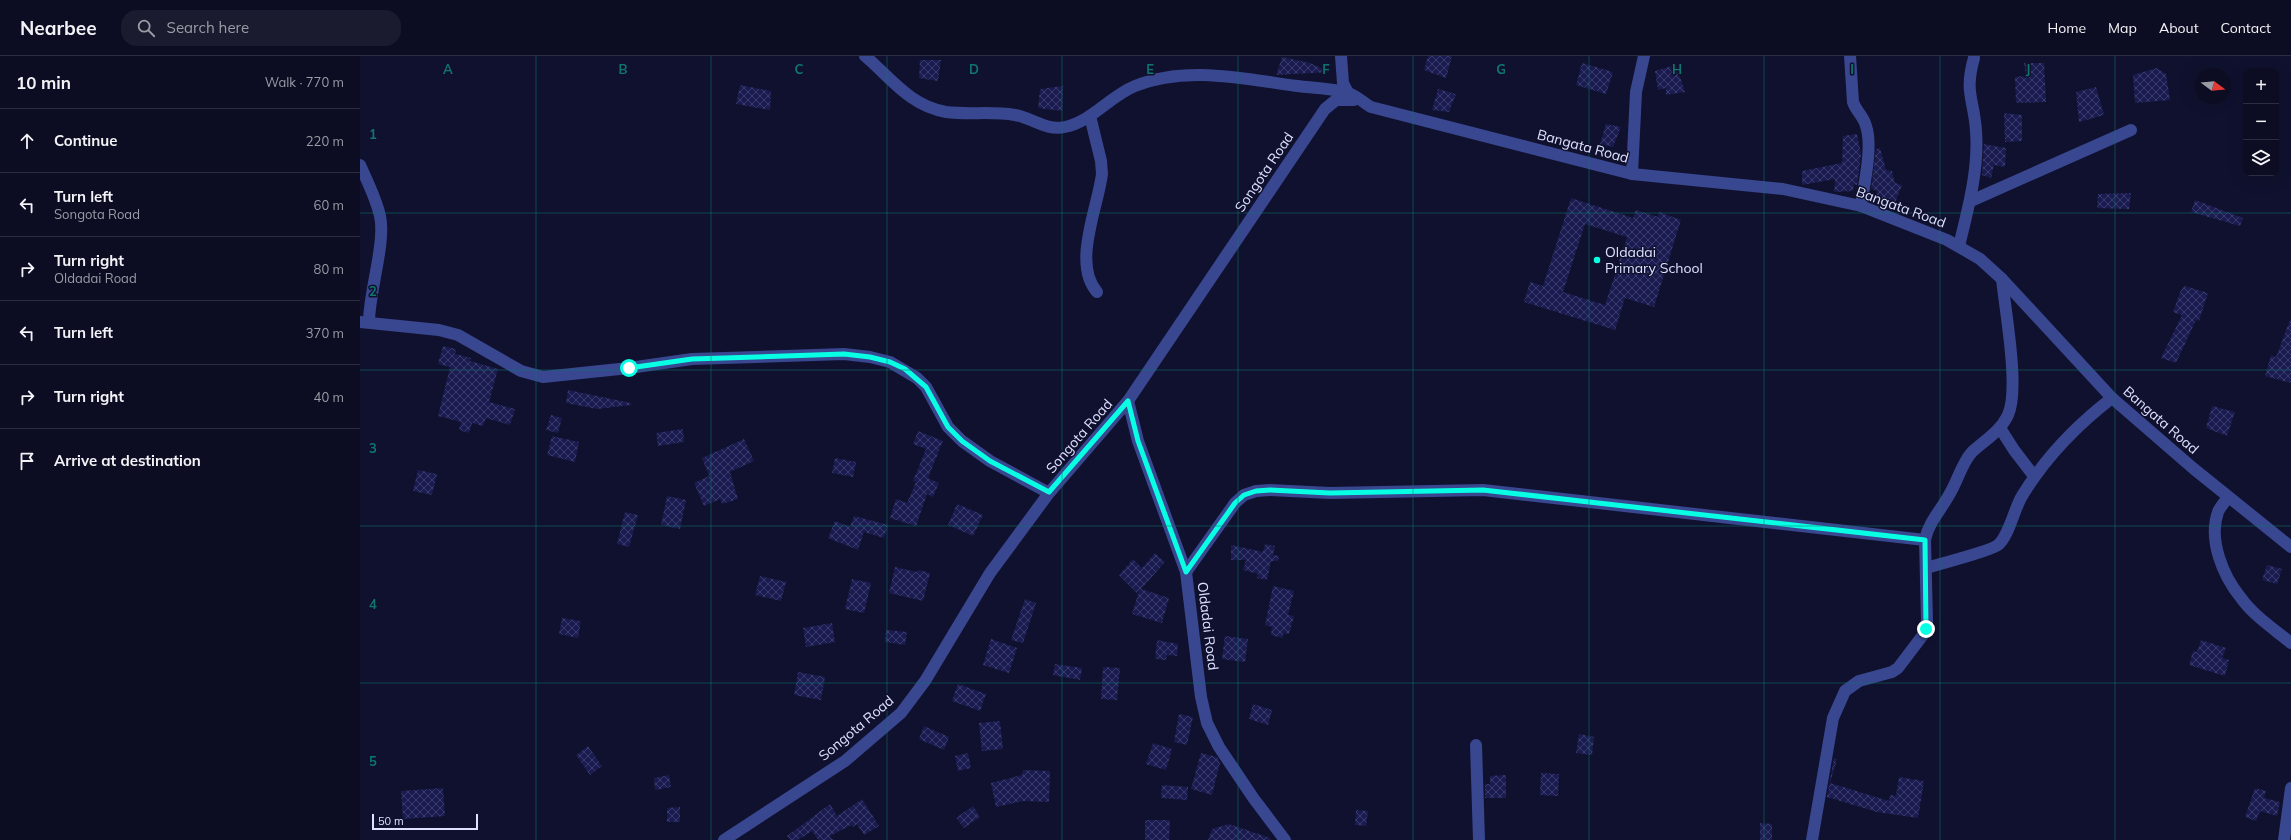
<!DOCTYPE html>
<html lang="en">
<head>
<meta charset="utf-8">
<style>
  :root { --surface:#0c0d22; --page:#1a1b2f; --text:#f1f3f6; --muted:#9a9ca5; --line:#2c2d40 }
  body { margin:0; font-family:Mulish,sans-serif; background:var(--page); color:var(--text) }
  .controls { position:absolute; right:12px; top:12px; display:grid; overflow:hidden; border-radius:8px; box-shadow:0 4px 16px #0002 }
  .controls button { width:36px; height:36px; display:grid; place-items:center; padding:0; border:0; border-bottom:1px solid var(--line); background:var(--surface); color:var(--text); font:20px sans-serif }
  .compass { position:absolute; left:1835px; top:12px; width:36px; height:36px; border-radius:50%; background:var(--surface); box-shadow:0 4px 16px #0002; rotate:106deg }
  .scale { position:absolute; left:12px; bottom:10px; width:106px; box-sizing:border-box; padding-left:4px; border:2px solid #dde0ff; border-top:0; font-size:11px; line-height:14px; white-space:nowrap; color:#dde0ff; -webkit-text-stroke:3px #10112e; paint-order:stroke }
  .stop { position:absolute; width:12px; height:12px; margin:-9px; border:3px solid #09ffe4; border-radius:50%; background:#fff }
  .stop.end { background:#09ffe4; border-color:#fff; box-shadow:0 1px 4px #0008 }
  .list { margin:0; padding:0; list-style:none }
  h2 { display:flex; justify-content:space-between; align-items:center; height:52px; margin:0; padding:0 16px; font-size:17px }
  h2 small { font-size:13px; font-weight:400; color:var(--muted) }
  .list li { display:grid; grid-template-columns:26px 1fr auto; gap:12px; align-items:center; box-sizing:border-box; height:64px; padding:0 16px; border-top:1px solid var(--line) }
  .list b { display:block; font-size:15px; white-space:nowrap }
  .list p { margin:0; font-size:13px; white-space:nowrap; color:var(--muted) }
  .list em { font-size:13px; font-style:normal; color:var(--muted) }
  .icon { flex:none; width:22px; height:22px; fill:none; stroke:currentColor; stroke-width:2; stroke-linecap:round; stroke-linejoin:round }
  .map { position:relative; flex:none; width:1931px; height:784px; overflow:hidden }
  header { display:flex; align-items:center; gap:24px; box-sizing:border-box; height:56px; padding:0 20px; background:var(--surface); border-bottom:1px solid var(--line) }
  header strong { font-size:19px }
  nav { display:flex; gap:22px; margin-inline-start:auto; font-size:14px }
  .search { width:280px; height:36px; background:var(--page); display:flex; align-items:center; gap:10px; box-sizing:border-box; padding:0 14px; border-radius:16px; color:var(--muted); font-size:15px }
  main { display:flex }
  aside { flex:1; background:var(--surface) }
  .map>svg:first-child { display:block }
  .building { fill:url(#building-cross-hatch); fill-rule:evenodd }
  .lines { fill:none; stroke-linecap:round; stroke-linejoin:round }
  .minor { stroke:#384790; stroke-width:12 }
  .route { stroke:#09ffe4; stroke-width:5 }
  .grid { fill:none; stroke:#0f766e; stroke-width:1; stroke-opacity:0.55 }
  .poi-dot { fill:#09ffe4; stroke:#10112e; stroke-width:1.5 }
  .labels { text-anchor:middle; stroke-width:3; stroke-linejoin:round; paint-order:stroke }
  .street-label { font-size:14px; fill:#dde0ff; stroke:#10112e }
  .poi-label { font-size:14px; fill:#dde0ff; stroke:#10112e; text-anchor:start }
  .grid-label { font-size:13px; text-anchor:middle; font-weight:bold; fill:#0f766e; stroke:#10112e; stroke-width:3; stroke-linejoin:round; paint-order:stroke }
</style>
</head>
<body>
<header>
<strong>Nearbee</strong>
<div class="search"><svg class="icon" aria-label="search" viewBox="0 0 24 24"><circle cx="10" cy="10" r="6"/><path d="M15 15l6 6"/></svg>Search here</div>
<nav><a>Home</a><a>Map</a><a>About</a><a>Contact</a></nav>
</header>
<main>
<aside>
<h2>10 min<small>Walk · 770 m</small></h2>
<ul class="list">
<li><svg class="icon" aria-label="ahead" viewBox="0 0 24 24"><path d="M12 20V5M6 11l6-6 6 6"/></svg><div><b>Continue</b></div><em>220 m</em></li>
<li><svg class="icon" aria-label="left" viewBox="0 0 24 24"><path d="M17 20v-9H6M10 6l-5 5 5 5"/></svg><div><b>Turn left</b><p>Songota Road</p></div><em>60 m</em></li>
<li><svg class="icon" aria-label="right" viewBox="0 0 24 24"><path d="M7 20v-9h11M14 6l5 5-5 5"/></svg><div><b>Turn right</b><p>Oldadai Road</p></div><em>80 m</em></li>
<li><svg class="icon" aria-label="left" viewBox="0 0 24 24"><path d="M17 20v-9H6M10 6l-5 5 5 5"/></svg><div><b>Turn left</b></div><em>370 m</em></li>
<li><svg class="icon" aria-label="right" viewBox="0 0 24 24"><path d="M7 20v-9h11M14 6l5 5-5 5"/></svg><div><b>Turn right</b></div><em>40 m</em></li>
<li><svg class="icon" aria-label="arrive" viewBox="0 0 24 24"><path d="M6 21V4h12l-3 4 3 4H6"/></svg><div><b>Arrive at destination</b></div></li>
</ul>
</aside>
<div class="map">
<svg width="1931" height="784" viewBox="0 0 1931 784">
  <defs>
    <pattern id="building-cross-hatch" width="8" height="8" patternUnits="userSpaceOnUse"><rect width="8" height="8" fill="#1a1b50"/><path d="M0 0l8 8M0 8l8-8" fill="none" stroke="#3b3c6a"/></pattern>
  </defs>
  <rect width="100%" height="100%" fill="#10112e"/>
  <g class="building">
    <polygon points="1068,0 1092,0 1086,22 1064,14"/>
    <polygon points="922,1 950,7 970,16 916,19"/>
    <polygon points="560,4 581,4 578,25 559,22"/>
    <polygon points="1222,7 1253,16 1246,38 1216,29"/>
    <polygon points="1664,7 1684,7 1686,46 1656,47 1655,21 1666,20"/>
    <polygon points="1316,9 1325,36 1306,39 1306,32 1298,34 1295,15"/>
    <polygon points="1797,12 1806,18 1810,44 1775,47 1773,19"/>
    <polygon points="380,29 411,35 410,54 376,48"/>
    <polygon points="703,30 702,55 678,52 680,33"/>
    <polygon points="1736,31 1744,59 1719,66 1716,36"/>
    <polygon points="1078,33 1096,38 1089,56 1072,54"/>
    <polygon points="1644,57 1662,59 1662,85 1645,86"/>
    <polygon points="1246,68 1261,71 1253,91 1240,88"/>
    <polygon points="1497,78 1501,98 1497,129 1494,128 1493,135 1474,136 1475,123 1442,129 1442,115 1482,107 1483,80"/>
    <polygon points="1624,88 1646,92 1645,111 1634,109 1631,122 1622,119"/>
    <polygon points="1520,92 1526,114 1532,115 1535,127 1542,129 1535,147 1516,142 1517,135 1511,133 1516,93"/>
    <polygon points="1771,137 1769,153 1737,152 1738,138"/>
    <path d="M 1211,142 L 1273,162 L 1276,154 L 1298,161 L 1299,156 L 1321,164 L 1294,251 L 1265,242 L 1255,274 L 1164,246 L 1170,226 L 1183,230 ZM 1225,168 L 1267,181 L 1245,249 L 1203,236 Z"/>
    <polygon points="1835,144 1883,162 1880,170 1831,156"/>
    <polygon points="1825,230 1848,237 1839,265 1836,264 1816,307 1801,302 1822,259 1813,256 1821,234"/>
    <polygon points="1930,264 1931,264 1931,327 1905,320 1911,299 1916,301"/>
    <polygon points="83,290 96,293 95,298 111,302 110,305 138,313 129,346 155,353 150,369 126,362 123,370 112,367 109,377 99,374 101,366 78,360 90,311 78,308"/>
    <polygon points="208,334 271,347 271,349 237,353 206,347"/>
    <polygon points="1852,350 1875,356 1867,380 1846,372"/>
    <polygon points="191,359 202,362 198,377 186,374"/>
    <polygon points="323,373 324,386 298,390 296,377"/>
    <polygon points="558,375 583,385 568,422 579,427 573,441 567,438 556,470 530,462 536,443 547,447 556,426 553,425 566,393 553,388"/>
    <polygon points="192,380 219,386 215,406 187,399"/>
    <polygon points="384,383 394,405 370,416 378,443 362,448 360,443 344,450 334,427 349,420 342,402"/>
    <polygon points="475,402 496,406 493,421 472,417"/>
    <polygon points="58,414 77,418 72,439 53,435"/>
    <polygon points="307,440 326,444 320,473 301,469"/>
    <polygon points="597,448 623,459 613,480 588,469"/>
    <polygon points="265,456 278,459 269,491 257,488"/>
    <polygon points="494,460 528,469 524,482 504,476 498,494 468,482 475,465 490,471"/>
    <polygon points="905,488 915,490 913,499 919,500 918,505 911,505 907,524 897,522 898,518 883,514 886,504 871,504 871,489 903,496"/>
    <polygon points="795,497 805,506 781,533 809,542 802,567 772,558 779,535 777,537 759,519 773,503 782,512"/>
    <polygon points="1907,509 1922,513 1917,528 1902,524"/>
    <polygon points="535,511 557,516 558,514 570,517 563,545 529,537"/>
    <polygon points="400,520 426,526 421,545 395,539"/>
    <polygon points="492,523 511,527 504,557 485,553"/>
    <polygon points="913,530 934,535 928,559 934,560 929,578 924,577 922,582 911,579 912,571 905,569"/>
    <polygon points="665,543 676,547 663,587 651,584"/>
    <polygon points="202,562 221,565 218,582 199,578"/>
    <polygon points="472,567 475,586 446,591 443,572"/>
    <polygon points="526,574 547,576 545,589 525,586"/>
    <polygon points="865,580 888,583 885,606 862,603"/>
    <polygon points="631,583 657,592 649,617 623,609"/>
    <polygon points="797,584 818,588 817,600 807,599 806,604 795,603"/>
    <polygon points="1841,584 1866,592 1862,602 1869,604 1865,620 1829,609 1833,595 1837,596"/>
    <polygon points="695,608 722,612 720,624 693,619"/>
    <polygon points="743,611 760,612 757,644 741,643"/>
    <polygon points="438,616 465,621 461,644 434,639"/>
    <polygon points="598,628 626,638 620,655 592,645"/>
    <polygon points="893,648 912,654 908,669 889,663"/>
    <polygon points="819,658 833,661 827,689 814,686"/>
    <polygon points="640,665 643,693 622,695 619,667"/>
    <polygon points="564,670 589,681 584,694 559,683"/>
    <polygon points="1219,678 1234,681 1232,699 1216,697"/>
    <polygon points="793,687 812,693 806,714 786,708"/>
    <polygon points="228,690 242,710 230,719 216,699"/>
    <polygon points="608,697 611,712 598,715 595,700"/>
    <polygon points="841,697 857,701 860,707 852,739 831,733"/>
    <polygon points="1474,702 1477,703 1470,727 1529,745 1530,739 1536,740 1539,721 1564,725 1558,762 1517,756 1467,741"/>
    <polygon points="663,714 690,715 689,746 663,745 636,751 631,727 662,719"/>
    <polygon points="1181,717 1199,718 1198,740 1180,739"/>
    <polygon points="309,719 311,731 295,734 294,722"/>
    <polygon points="1146,719 1146,742 1125,742 1125,728 1130,728 1130,720"/>
    <polygon points="802,729 828,731 827,744 801,742"/>
    <polygon points="83,732 85,760 43,763 41,735"/>
    <polygon points="1895,732 1906,735 1904,742 1920,746 1917,760 1900,755 1896,765 1885,761"/>
    <polygon points="502,743 519,770 504,779 497,768 493,771 491,769 470,780 473,784 458,784 452,775 438,784 430,784 427,780 470,748 477,760"/>
    <polygon points="613,750 620,761 604,772 596,762"/>
    <polygon points="320,751 320,766 307,766 307,752"/>
    <polygon points="996,754 1008,755 1006,770 995,769"/>
    <polygon points="785,764 810,764 809,784 785,784"/>
    <polygon points="1400,767 1412,768 1412,784 1400,784"/>
    <polygon points="869,768 910,782 910,784 848,784 852,773"/>
  </g>
  <g class="lines">
    <g class="minor">
      <path d="M 505,0 C 531,22 550,50 586,56 C 609,59 632,55 655,59 C 672,62 686,75 705,71 C 731,66 750,40 775,30 C 826,9 884,23 937,30 C 953,32 972,32 988,37 C 996,39 1004,47 1011,51 L 1272,118 L 1423,133 L 1501,150 L 1587,184 L 1620,203 L 1642,223 L 1752,342 L 1834,413 L 1931,491"/>
      <polyline points="981,0 983,27 988,37"/>
      <path d="M 1490,0 L 1493,46 C 1496,55 1504,61 1506,70 C 1513,91 1504,128 1501,150"/>
      <path d="M 730,60 L 741,105 L 742,118 C 738,151 712,208 737,236"/>
      <path d="M 0,109 C 7,125 16,142 20,160 C 26,186 9,236 9,266"/>
      <polyline points="1272,118 1276,36 1284,0"/>
      <polyline points="1611,145 1771,74"/>
      <path d="M 1599,190 C 1608,153 1619,113 1616,75 C 1614,43 1604,37 1614,2"/>
      <polyline points="0,266 79,274 98,279 161,315 183,321 269,312 332,303 484,298 510,301 530,306 557,322 566,331 588,371 602,385 630,405 689,437"/>
      <polyline points="768,345 778,385 826,516 841,641 847,667 859,691 894,743 925,784"/>
      <polyline points="1640,372 1654,394 1674,420"/>
      <path d="M 1868,441 C 1865,446 1860,451 1858,456 C 1848,484 1863,520 1881,542 C 1894,560 1914,573 1931,587"/>
      <path d="M 1566,512 C 1579,508 1631,495 1638,489 C 1649,480 1654,453 1662,440 C 1685,402 1717,369 1752,342"/>
      <polyline points="826,516 875,447 884,439 896,435 910,434 970,437 1123,434 1565,484"/>
      <polyline points="1116,689 1119,784"/>
      <polyline points="364,784 485,705 541,657 565,625 630,517 689,437 768,345 965,53 976,44 994,44"/>
      <path d="M 1452,784 L 1473,662 L 1485,635 L 1499,625 L 1532,616 L 1538,612 L 1563,579 L 1567,565 L 1565,484 C 1568,467 1581,454 1589,439 C 1598,425 1601,408 1612,396 C 1625,384 1640,376 1648,359 C 1660,333 1645,254 1642,223"/>
      <polyline points="1924,784 1931,732"/>
    </g>
  </g>
  <g class="lines">
    <polyline class="route" points="269,312 332,303 484,298 510,301 530,306 545,313 566,331 588,371 602,385 630,405 689,436 768,345 778,385 826,516 875,447 884,439 896,435 910,434 970,437 1123,434 1565,484 1566,573"/>
  </g>
  <path class="grid" d="M 176,0 L 176,784M 351,0 L 351,784M 527,0 L 527,784M 702,0 L 702,784M 878,0 L 878,784M 1053,0 L 1053,784M 1229,0 L 1229,784M 1404,0 L 1404,784M 1580,0 L 1580,784M 1755,0 L 1755,784M 0,157 L 1931,157M 0,314 L 1931,314M 0,470 L 1931,470M 0,627 L 1931,627"/>
  <circle class="poi-dot" cx="1237" cy="204" r="4"/>
  <g class="labels">
    <g class="street-label">
      <text transform="translate(1223 90) rotate(15)" y="5">Bangata Road</text>
      <text transform="translate(904 116) rotate(-56)" y="5">Songota Road</text>
      <text transform="translate(1541 151) rotate(20)" y="5">Bangata Road</text>
      <text transform="translate(1801 364) rotate(41)" y="5">Bangata Road</text>
      <text transform="translate(719 380) rotate(-49)" y="5">Songota Road</text>
      <text transform="translate(848 570) rotate(83)" y="5">Oldadai Road</text>
      <text transform="translate(496 672) rotate(-40)" y="5">Songota Road</text>
    </g>
    <g class="poi-label">
      <text x="1245" y="201">Oldadai<tspan x="1245" dy="16">Primary School</tspan></text>
    </g>
  </g>
  <g class="grid-label">
    <text x="88" y="18">A</text>
    <text x="263" y="18">B</text>
    <text x="439" y="18">C</text>
    <text x="614" y="18">D</text>
    <text x="790" y="18">E</text>
    <text x="966" y="18">F</text>
    <text x="1141" y="18">G</text>
    <text x="1317" y="18">H</text>
    <text x="1492" y="18">I</text>
    <text x="1668" y="18">J</text>
    <text x="13" y="83">1</text>
    <text x="13" y="240">2</text>
    <text x="13" y="397">3</text>
    <text x="13" y="553">4</text>
    <text x="13" y="710">5</text>
  </g>
</svg>
<div class="controls">
<button>+</button>
<button>−</button>
<button><svg class="icon" aria-label="layers" viewBox="0 0 24 24"><path d="M12 4l9 5-9 5-9-5zM3 14l9 5 9-5"/></svg></button>
</div>
<svg class="compass" viewBox="-18 -18 36 36"><path d="M0-13l5 13h-10z" fill="#e53935"/><path d="M0 13l5-13h-10z" fill="#9a9ca5"/></svg>
<div class="scale">50 m</div>
<div class="stop" style="left:269px;top:312px"></div>
<div class="stop end" style="left:1566px;top:573px"></div>
</div>
</main>
</body>
</html>
